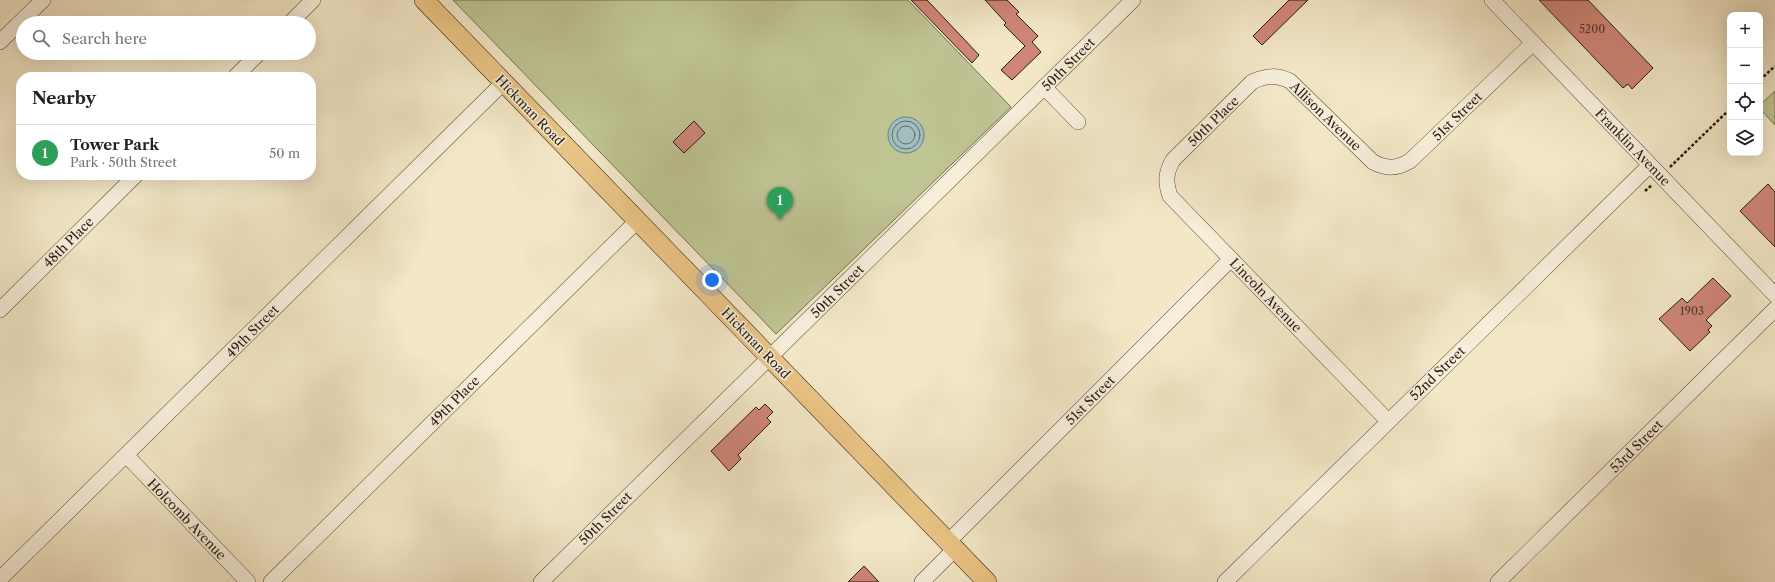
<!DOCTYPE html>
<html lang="en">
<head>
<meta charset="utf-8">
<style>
  :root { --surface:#fff; --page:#f6f6f6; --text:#222; --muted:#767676; --line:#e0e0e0; --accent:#b45309 }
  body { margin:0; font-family:"Libre Caslon Text",serif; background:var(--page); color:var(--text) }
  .controls { position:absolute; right:12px; top:12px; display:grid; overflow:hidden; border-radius:8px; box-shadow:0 4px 16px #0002 }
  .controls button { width:36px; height:36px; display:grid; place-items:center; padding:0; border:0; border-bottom:1px solid var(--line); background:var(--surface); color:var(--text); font:20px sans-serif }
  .you { position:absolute; left:712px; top:280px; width:14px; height:14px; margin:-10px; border:3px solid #fff; border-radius:50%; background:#1a73e8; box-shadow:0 0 0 6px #1a73e833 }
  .badge { display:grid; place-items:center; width:26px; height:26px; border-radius:50%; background:var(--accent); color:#fff; font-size:13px; font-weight:700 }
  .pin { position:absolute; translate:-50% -33px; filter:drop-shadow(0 1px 2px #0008) }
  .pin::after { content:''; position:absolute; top:21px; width:14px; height:12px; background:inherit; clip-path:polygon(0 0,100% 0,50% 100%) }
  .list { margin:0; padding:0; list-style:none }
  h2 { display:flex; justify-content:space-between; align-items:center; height:52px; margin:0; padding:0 16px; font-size:17px }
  h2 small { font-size:13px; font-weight:400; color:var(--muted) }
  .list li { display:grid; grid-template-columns:26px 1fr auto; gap:12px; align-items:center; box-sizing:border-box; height:56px; padding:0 16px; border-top:1px solid var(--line) }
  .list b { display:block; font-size:15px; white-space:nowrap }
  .list p { margin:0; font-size:13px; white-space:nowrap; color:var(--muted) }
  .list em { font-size:13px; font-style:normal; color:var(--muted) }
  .icon { flex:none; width:22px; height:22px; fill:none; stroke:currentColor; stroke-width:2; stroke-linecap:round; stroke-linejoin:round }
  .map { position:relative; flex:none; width:1775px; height:582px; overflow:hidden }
  .search { position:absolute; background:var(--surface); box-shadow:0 4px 16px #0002; left:16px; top:16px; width:300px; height:44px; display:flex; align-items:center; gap:10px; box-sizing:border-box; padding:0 14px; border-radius:22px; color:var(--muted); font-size:15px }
  .panel { position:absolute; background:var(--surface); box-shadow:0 4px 16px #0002; left:16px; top:72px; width:300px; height:108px; border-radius:16px }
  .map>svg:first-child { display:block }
  .green { fill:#bfc493; stroke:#727052 }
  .water { fill:#a0bebf; stroke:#6f7d79 }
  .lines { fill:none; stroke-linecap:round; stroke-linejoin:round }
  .shore { stroke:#636d68; stroke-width:1 }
  .building { fill:#cf8678; stroke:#261c11 }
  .minor-casing { stroke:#594f3e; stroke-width:16 }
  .major-casing { stroke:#261c11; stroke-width:20 }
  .path { stroke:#261c11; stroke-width:2.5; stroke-dasharray:3 2; stroke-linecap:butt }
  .minor { stroke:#f7efdb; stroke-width:15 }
  .major { stroke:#eac484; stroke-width:19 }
  .labels { text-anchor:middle; stroke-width:3; stroke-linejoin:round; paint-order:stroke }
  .number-label { font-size:11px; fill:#50362b }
  .street-label { font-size:13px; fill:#261c11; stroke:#f7efdb }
</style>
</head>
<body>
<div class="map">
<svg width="1775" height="582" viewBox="0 0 1775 582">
  <rect width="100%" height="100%" fill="#f3e7c7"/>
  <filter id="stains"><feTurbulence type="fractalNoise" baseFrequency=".005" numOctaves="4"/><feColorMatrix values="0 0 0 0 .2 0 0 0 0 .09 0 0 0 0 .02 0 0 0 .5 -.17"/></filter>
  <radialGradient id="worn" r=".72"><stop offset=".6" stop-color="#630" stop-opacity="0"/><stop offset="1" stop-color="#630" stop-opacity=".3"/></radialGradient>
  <g class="green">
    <polygon points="453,0 908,0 1011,107 776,334"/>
    <polygon points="1775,91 1775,125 1760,109 1760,105"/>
  </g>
  <circle class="water" cx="906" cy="135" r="18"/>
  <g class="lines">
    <g class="shore">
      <circle cx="906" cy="135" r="14"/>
      <circle cx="906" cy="135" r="9"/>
    </g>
  </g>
  <g class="building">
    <polygon points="911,0 927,0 979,55 972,63"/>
    <polygon points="985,0 1007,0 1019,12 1016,14 1038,36 1032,42 1041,52 1012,80 1001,70 1025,46 1004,25 1006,23"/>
    <polygon points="1289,0 1308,0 1262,45 1253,36"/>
    <polygon points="1539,0 1588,0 1653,68 1632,89 1628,84 1623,88"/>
    <polygon points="694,121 705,133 684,153 673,142"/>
    <polygon points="1768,184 1775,192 1775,247 1740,211"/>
    <polygon points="1713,278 1731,296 1706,320 1712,326 1708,330 1710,332 1690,351 1659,319 1682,298 1687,303"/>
    <polygon points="765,404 773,412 767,418 771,422 738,455 741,459 729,471 711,451 756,407 759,410"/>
    <polygon points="864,566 879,582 848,582"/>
  </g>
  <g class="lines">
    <g class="minor-casing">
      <g id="minor">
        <polyline points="1492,0 1775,295"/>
        <polyline points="290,23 313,0"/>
        <polyline points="0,42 43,0"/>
        <polyline points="235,77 259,53"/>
        <polyline points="1044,87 1078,122"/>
        <polyline points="0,310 136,175"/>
        <path d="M 1388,421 L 1170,196 C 1165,182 1166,172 1173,160 L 1252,82 C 1266,75 1277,75 1290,81 L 1373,162 C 1387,169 1396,169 1410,161 L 1533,43"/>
        <polyline points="126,455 248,582"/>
        <polyline points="948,542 1231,259"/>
        <polyline points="0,579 504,82"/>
        <polyline points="271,582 637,221"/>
        <polyline points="541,582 1133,0"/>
        <polyline points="922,582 955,549"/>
        <polyline points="1225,582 1650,165"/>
        <polyline points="1498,582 1775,309"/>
      </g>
    </g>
    <g class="major-casing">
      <polyline id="major" points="424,0 987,582"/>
    </g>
    <g class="path">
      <polyline points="1760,80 1775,66"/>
      <polyline points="1670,167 1730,109"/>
      <polyline points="1645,191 1652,185"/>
    </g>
    <use href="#minor" class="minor"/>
    <use href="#major" class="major"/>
  </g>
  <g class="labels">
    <g class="number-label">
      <text x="1592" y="33">5200</text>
      <text x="1692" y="315">1903</text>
    </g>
    <g class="street-label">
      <text transform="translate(1068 64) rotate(-45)" y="5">50th Street</text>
      <text transform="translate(530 110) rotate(46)" y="5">Hickman Road</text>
      <text transform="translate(1326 116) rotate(44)" y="5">Allison Avenue</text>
      <text transform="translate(1457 116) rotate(-44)" y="5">51st Street</text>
      <text transform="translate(1213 121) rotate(-44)" y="5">50th Place</text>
      <text transform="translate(1633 147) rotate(46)" y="5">Franklin Avenue</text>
      <text transform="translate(68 242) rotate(-45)" y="5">48th Place</text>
      <text transform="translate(837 291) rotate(-45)" y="5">50th Street</text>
      <text transform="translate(1266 295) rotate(46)" y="5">Lincoln Avenue</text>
      <text transform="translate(252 331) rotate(-45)" y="5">49th Street</text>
      <text transform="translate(756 343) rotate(46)" y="5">Hickman Road</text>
      <text transform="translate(1437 373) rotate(-44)" y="5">52nd Street</text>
      <text transform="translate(1090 400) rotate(-45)" y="5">51st Street</text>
      <text transform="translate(454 401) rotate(-45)" y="5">49th Place</text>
      <text transform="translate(1636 446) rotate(-45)" y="5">53rd Street</text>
      <text transform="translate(605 518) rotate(-45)" y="5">50th Street</text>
      <text transform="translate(187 519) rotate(46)" y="5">Holcomb Avenue</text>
    </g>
  </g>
  <rect width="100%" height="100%" filter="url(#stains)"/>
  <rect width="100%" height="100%" fill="url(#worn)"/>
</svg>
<div class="controls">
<button>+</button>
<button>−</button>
<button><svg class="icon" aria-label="locate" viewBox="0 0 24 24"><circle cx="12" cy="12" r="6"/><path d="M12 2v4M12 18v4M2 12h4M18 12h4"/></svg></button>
<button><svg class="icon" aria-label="layers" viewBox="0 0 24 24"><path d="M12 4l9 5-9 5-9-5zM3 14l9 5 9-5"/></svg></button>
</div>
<div class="you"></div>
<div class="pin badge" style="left:780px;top:220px;background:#2e9e5b">1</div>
<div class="search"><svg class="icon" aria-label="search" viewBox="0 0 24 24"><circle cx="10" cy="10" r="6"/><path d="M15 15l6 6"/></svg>Search here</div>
<section class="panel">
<h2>Nearby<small></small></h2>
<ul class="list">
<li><span class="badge" style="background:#2e9e5b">1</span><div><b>Tower Park</b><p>Park · 50th Street</p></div><em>50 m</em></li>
</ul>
</section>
</div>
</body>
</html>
